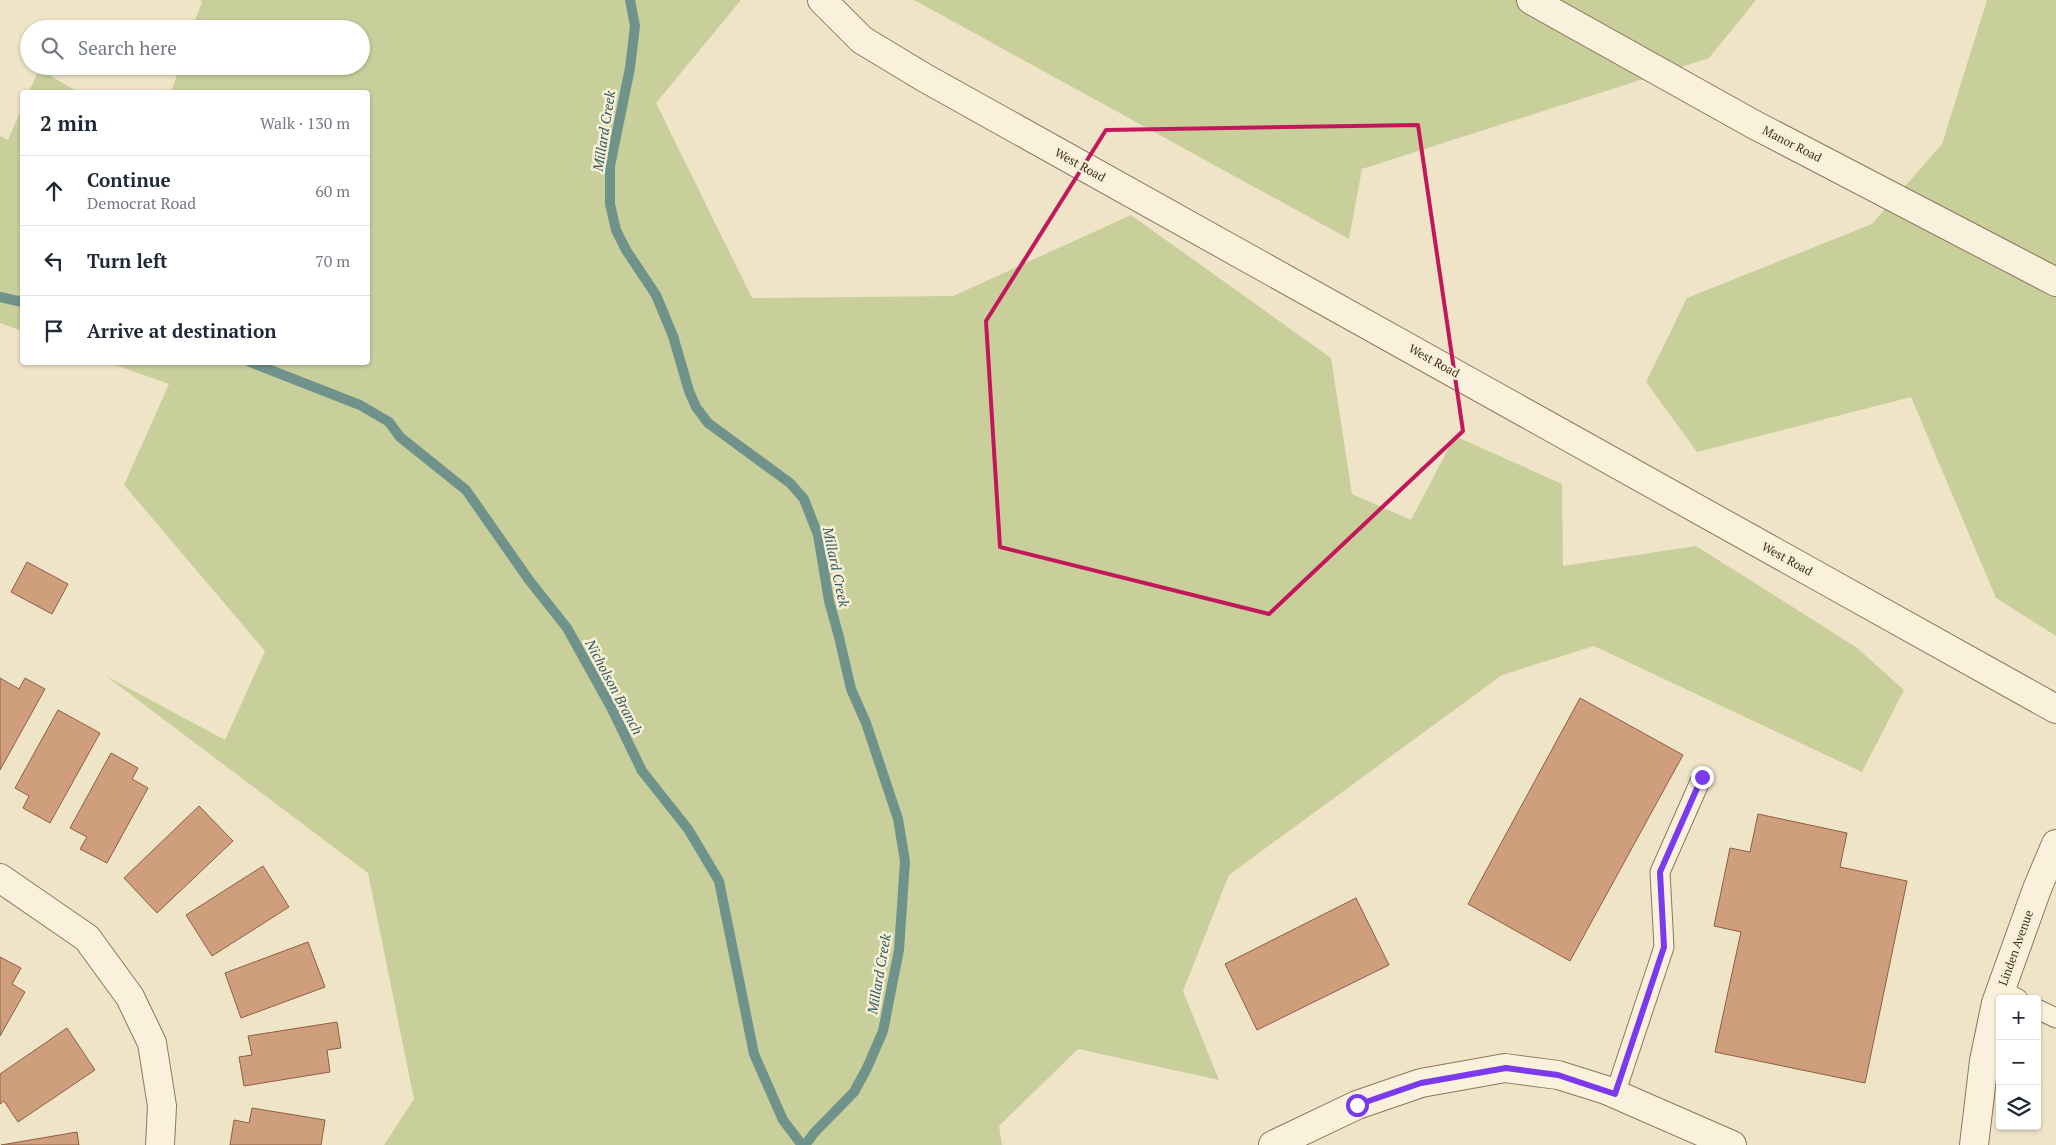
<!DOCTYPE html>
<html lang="en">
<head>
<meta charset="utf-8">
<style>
  :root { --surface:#fff; --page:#f6f6f7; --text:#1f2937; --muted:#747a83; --line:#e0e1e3 }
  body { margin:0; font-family:"PT Serif",serif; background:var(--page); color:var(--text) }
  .controls { position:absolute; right:15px; bottom:15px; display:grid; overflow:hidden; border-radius:5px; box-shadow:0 1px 4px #0004 }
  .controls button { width:45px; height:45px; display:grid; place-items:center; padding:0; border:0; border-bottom:1px solid var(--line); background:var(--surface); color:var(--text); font:25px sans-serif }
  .stop { position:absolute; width:15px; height:15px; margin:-11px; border:4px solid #7c3aed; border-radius:50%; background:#fff }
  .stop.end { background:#7c3aed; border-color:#fff; box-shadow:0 1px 5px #0008 }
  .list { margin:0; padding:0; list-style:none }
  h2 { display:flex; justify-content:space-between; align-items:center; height:65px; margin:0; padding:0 20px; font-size:21px }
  h2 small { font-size:16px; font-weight:400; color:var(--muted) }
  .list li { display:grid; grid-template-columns:32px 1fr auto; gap:15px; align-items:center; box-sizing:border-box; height:70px; padding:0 20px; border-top:1px solid var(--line) }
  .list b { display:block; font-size:19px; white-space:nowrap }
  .list p { margin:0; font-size:16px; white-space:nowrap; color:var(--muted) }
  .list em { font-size:16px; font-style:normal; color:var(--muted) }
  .icon { flex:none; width:28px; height:28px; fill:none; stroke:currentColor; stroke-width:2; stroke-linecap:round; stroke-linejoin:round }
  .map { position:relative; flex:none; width:2056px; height:1145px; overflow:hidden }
  .search { position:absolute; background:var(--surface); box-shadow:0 1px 4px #0004; left:20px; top:20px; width:350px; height:55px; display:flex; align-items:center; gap:12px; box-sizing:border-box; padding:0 18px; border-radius:28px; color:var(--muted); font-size:19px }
  .panel { position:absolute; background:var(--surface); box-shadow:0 1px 4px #0004; left:20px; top:90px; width:350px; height:275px; border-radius:5px }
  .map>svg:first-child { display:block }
  .green { fill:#c9cf9b }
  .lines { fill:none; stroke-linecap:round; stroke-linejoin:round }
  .stream { stroke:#6f938a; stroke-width:10 }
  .building { fill:#cf9f7d; stroke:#8d5f41 }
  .lane-casing { stroke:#8d765c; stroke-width:21 }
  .street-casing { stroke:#8d765c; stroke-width:30 }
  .lane { stroke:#faf1dc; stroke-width:19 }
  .street { stroke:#faf1dc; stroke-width:28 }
  .route { stroke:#7c3aed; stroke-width:6 }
  .marked { fill:none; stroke:#c2185b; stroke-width:4; stroke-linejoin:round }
  .labels { text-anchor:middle; stroke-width:5; stroke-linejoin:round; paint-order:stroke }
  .street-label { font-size:12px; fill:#3d2e20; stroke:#f7eed8 }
  .water-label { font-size:14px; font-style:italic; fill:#2f5d5a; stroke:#f7eed8 }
</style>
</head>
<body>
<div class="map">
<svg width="2056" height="1145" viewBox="0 0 2056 1145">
  <rect width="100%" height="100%" fill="#f0e4c8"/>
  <g class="green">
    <polygon points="200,0 741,0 656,103 752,298 953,296 1131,215 1331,358 1352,494 1411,520 1455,436 1562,484 1563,566 1696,546 1856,647 1904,690 1862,772 1594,646 1502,675 1229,875 1183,991 1219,1080 1078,1049 999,1126 1002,1145 384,1145 414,1099 368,873 106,676 225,740 265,651 124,485 169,384 110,363 368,362 368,92 171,92 180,66 361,66 361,29 192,29 202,2"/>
    <polygon points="914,0 1756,0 1709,58 1362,169 1349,239"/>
    <polygon points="1987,0 2056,0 2056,636 1996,598 1911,397 1697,452 1646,382 1687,298 1872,224 1942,144"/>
    <polygon points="39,69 78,92 29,92"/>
    <polygon points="22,108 22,331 0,323 0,136 8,140"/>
  </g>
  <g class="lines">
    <g class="stream">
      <polyline points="630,0 635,26 630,68 610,166 610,204 616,230 626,250 656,295 673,336 689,391 696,407 708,423 790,483 804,499 818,535 829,601 839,637 851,689 866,723 898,819 905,861 899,950 883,1031 867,1068 854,1092 814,1133 805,1145"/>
      <polyline points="0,297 22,302"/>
      <polyline points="250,362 360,405 389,422 400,437 466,490 529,580 567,628 611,707 642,771 688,829 719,881 754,1054 783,1120 802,1145"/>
    </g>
  </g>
  <g class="building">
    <polygon points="27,562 68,584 52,614 11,592"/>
    <polygon points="0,678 19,689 25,678 45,689 0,770"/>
    <polygon points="1580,698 1683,755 1570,961 1468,904"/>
    <polygon points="58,710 100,733 50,823 23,808 29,796 15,788"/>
    <polygon points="111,753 138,768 132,779 148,788 107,863 80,849 87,837 70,828"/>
    <polygon points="199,806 233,841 157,913 124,878"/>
    <polygon points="1758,814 1847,833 1840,867 1907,881 1865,1083 1715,1052 1741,932 1714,926 1730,848 1750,852"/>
    <polygon points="263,866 289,907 212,956 186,915"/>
    <polygon points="1356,898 1389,965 1257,1030 1225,964"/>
    <polygon points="308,942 325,987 241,1018 225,973"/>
    <polygon points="0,957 21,968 12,984 25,992 0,1036"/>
    <polygon points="337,1022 341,1048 327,1050 330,1072 244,1086 239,1057 252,1055 248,1036"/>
    <polygon points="67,1028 95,1070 18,1122 4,1101 0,1104 0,1074"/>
    <polygon points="252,1108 325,1120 321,1145 230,1145 234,1120 249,1123"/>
    <polygon points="77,1132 79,1145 1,1145"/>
  </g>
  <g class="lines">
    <g class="lane-casing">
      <g id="lane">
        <polyline points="2001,990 2018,999"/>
        <polyline points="2037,1009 2056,1018"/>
        <polyline points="1615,1094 1664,947 1660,872 1702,777"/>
      </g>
    </g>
    <g class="street-casing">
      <g id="street">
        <polyline points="822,0 862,40 925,78 2056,709"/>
        <polyline points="1531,0 1753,124 2056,282"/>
        <polyline points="0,878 87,938 130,997 152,1043 162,1106 160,1145"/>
        <polyline points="1273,1145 1357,1105 1421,1083 1505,1068 1558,1075 1606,1090 1732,1145"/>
        <polyline points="1974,1145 1984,1061 1996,1003 2037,889 2056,844"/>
      </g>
    </g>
    <use href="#lane" class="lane"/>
    <use href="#street" class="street"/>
  </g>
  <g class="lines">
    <polyline class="route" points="1357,1105 1421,1083 1506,1068 1558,1075 1615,1094 1664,947 1660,872 1702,777"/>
  </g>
  <path class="marked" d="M 1418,125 L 1463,431 L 1269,614 L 1000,547 L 986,321 L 1106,130 Z"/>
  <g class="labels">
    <g class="street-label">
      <text transform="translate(1792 144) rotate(27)" y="4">Manor Road</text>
      <text transform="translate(1080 165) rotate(29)" y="4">West Road</text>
      <text transform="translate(1434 361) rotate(29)" y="4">West Road</text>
      <text transform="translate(1787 559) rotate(29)" y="4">West Road</text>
      <text transform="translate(2016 948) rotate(-70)" y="4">Linden Avenue</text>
    </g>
    <g class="water-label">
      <text transform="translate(604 131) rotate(-81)" y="5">Millard Creek</text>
      <text transform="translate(836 567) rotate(78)" y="5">Millard Creek</text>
      <text transform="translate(614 687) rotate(62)" y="5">Nicholson Branch</text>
      <text transform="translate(879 974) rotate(-80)" y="5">Millard Creek</text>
    </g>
  </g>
</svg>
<div class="controls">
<button>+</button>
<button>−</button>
<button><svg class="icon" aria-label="layers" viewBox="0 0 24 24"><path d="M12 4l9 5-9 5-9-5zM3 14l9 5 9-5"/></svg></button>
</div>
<div class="stop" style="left:1357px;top:1105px"></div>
<div class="stop end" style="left:1702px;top:777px"></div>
<div class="search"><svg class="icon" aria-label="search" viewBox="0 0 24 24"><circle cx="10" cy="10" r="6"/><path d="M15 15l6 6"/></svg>Search here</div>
<section class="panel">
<h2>2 min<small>Walk · 130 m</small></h2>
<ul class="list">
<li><svg class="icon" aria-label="ahead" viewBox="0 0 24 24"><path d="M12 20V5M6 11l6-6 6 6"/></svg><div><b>Continue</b><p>Democrat Road</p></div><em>60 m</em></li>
<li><svg class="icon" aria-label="left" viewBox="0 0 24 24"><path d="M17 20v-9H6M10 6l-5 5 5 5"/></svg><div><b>Turn left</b></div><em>70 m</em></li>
<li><svg class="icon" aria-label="arrive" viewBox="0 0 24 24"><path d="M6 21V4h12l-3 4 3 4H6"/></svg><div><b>Arrive at destination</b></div></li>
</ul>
</section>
</div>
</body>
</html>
